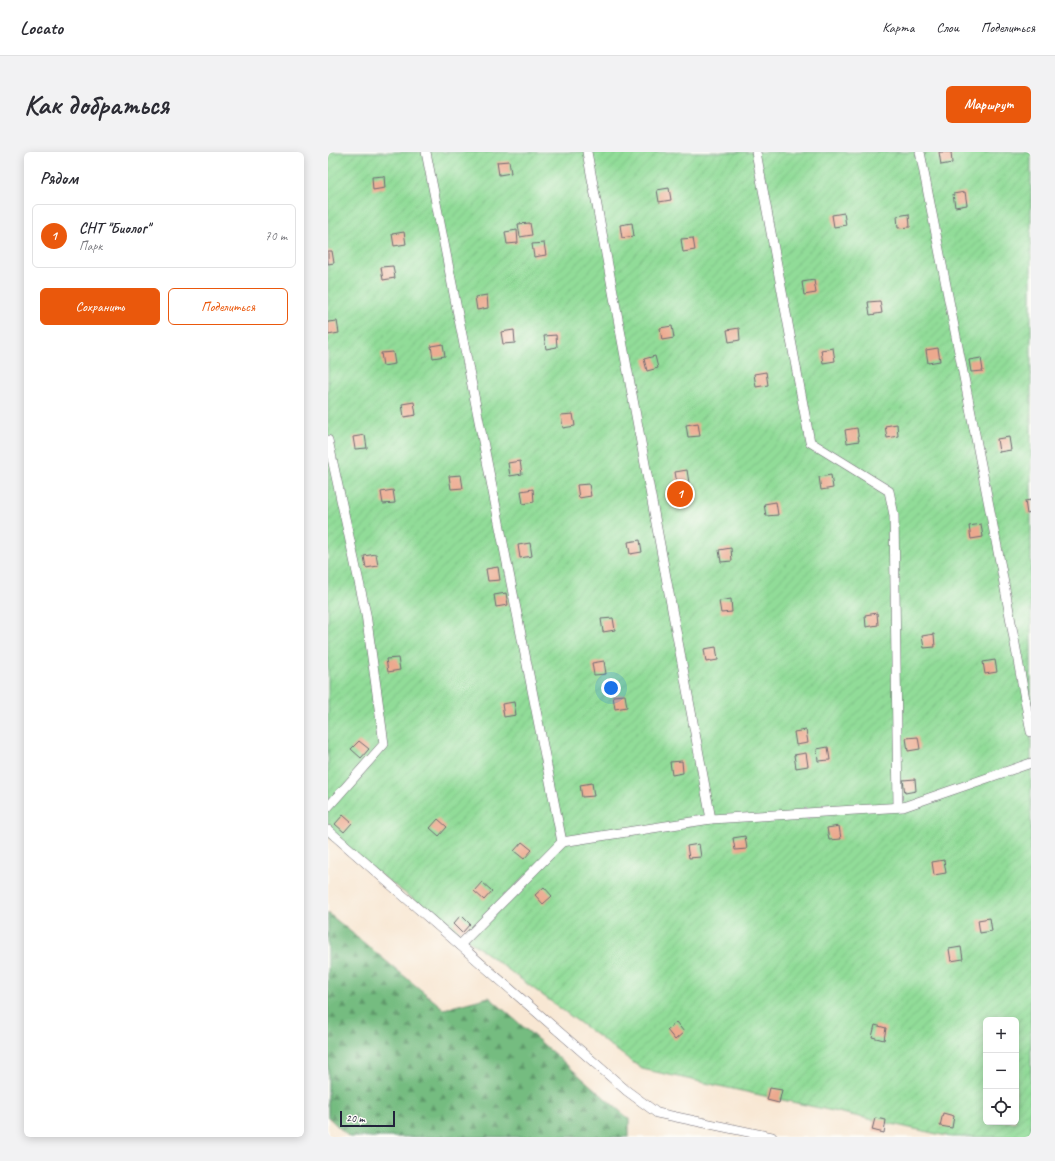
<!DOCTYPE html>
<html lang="ru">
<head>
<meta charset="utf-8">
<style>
  :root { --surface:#fff; --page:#f2f2f3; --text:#2b2b33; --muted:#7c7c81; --line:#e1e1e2; --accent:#ea580c }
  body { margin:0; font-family:Caveat,sans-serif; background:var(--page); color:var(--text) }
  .controls { position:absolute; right:12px; bottom:12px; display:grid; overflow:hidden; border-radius:6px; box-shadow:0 2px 10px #0003 }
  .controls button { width:36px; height:36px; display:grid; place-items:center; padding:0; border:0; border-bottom:1px solid var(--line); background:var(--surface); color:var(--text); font:20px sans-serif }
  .scale { position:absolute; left:12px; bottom:10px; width:55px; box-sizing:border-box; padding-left:4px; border:2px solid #22223b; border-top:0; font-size:11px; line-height:14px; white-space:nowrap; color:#22223b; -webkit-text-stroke:3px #fdfcf7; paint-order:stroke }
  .you { position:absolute; left:283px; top:536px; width:14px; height:14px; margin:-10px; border:3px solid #fff; border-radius:50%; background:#1a73e8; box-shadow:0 0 0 6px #1a73e833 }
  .badge { display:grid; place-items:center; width:26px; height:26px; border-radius:50%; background:var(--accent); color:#fff; font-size:13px; font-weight:700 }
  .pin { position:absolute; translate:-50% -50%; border:2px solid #fff; box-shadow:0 1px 4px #0006 }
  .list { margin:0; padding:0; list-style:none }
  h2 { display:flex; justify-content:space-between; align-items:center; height:52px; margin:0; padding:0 16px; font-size:17px }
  h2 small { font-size:13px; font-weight:400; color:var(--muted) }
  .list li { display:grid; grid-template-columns:26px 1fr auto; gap:12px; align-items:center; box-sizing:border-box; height:64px; margin:0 8px 8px; padding:0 8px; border:1px solid var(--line); border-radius:6px }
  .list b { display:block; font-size:15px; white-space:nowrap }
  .list p { margin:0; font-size:13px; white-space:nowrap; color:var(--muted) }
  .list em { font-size:13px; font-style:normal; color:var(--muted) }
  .actions { display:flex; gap:8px; padding:12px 16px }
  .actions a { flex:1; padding:9px 0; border:1px solid var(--accent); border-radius:6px; text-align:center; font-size:14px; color:var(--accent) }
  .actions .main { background:var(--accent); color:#fff }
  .icon { flex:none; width:22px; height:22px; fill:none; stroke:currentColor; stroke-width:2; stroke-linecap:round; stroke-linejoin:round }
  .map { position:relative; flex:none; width:703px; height:985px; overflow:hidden; border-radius:6px }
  header { display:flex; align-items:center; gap:24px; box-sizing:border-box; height:56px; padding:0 20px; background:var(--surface); border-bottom:1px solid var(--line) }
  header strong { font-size:19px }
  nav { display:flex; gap:22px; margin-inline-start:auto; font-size:14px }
  .intro { display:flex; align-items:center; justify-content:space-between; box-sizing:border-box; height:96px; padding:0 24px }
  h1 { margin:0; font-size:28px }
  .button { padding:10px 18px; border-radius:6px; background:var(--accent); color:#fff; font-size:14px; font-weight:700 }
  main { display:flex; gap:24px; padding:0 24px }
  aside { flex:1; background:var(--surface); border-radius:6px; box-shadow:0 2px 10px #0003 }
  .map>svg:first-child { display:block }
  .forest { fill:url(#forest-firs); stroke:#4b6f5e }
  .garden { fill:url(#garden-furrows); stroke:#5a7f6a; fill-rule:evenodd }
  .building { fill:#eca98e }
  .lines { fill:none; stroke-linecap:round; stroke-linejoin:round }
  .service-casing { stroke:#6d6770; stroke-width:10 }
  .service { stroke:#fff; stroke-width:9 }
</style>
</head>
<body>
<header>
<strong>Locato</strong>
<nav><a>Карта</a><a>Слои</a><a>Поделиться</a></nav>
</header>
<div class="intro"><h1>Как добраться</h1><a class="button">Маршрут</a></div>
<main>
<aside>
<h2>Рядом<small></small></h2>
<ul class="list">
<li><span class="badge">1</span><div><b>СНТ &quot;Биолог&quot;</b><p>Парк</p></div><em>70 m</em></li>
</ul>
<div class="actions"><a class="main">Сохранить</a><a>Поделиться</a></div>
</aside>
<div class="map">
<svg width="703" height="985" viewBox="0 0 703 985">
  <defs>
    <pattern id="forest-firs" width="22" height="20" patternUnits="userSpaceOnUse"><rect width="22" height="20" fill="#74bc80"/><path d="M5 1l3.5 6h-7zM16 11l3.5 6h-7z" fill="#5f986a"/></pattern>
    <pattern id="garden-furrows" width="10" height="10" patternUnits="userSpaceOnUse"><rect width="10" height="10" fill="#91dc98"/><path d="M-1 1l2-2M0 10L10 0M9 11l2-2" fill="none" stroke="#7dbc84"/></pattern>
  </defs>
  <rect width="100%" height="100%" fill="#fdfcf7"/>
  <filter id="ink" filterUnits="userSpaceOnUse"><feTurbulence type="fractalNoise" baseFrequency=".025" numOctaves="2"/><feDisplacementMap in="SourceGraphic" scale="8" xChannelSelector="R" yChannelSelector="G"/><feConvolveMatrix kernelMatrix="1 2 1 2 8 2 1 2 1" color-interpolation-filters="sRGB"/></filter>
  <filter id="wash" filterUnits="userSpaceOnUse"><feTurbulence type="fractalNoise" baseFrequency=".012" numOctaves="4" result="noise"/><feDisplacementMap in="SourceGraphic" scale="16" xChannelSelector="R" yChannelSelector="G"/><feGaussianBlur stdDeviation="0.9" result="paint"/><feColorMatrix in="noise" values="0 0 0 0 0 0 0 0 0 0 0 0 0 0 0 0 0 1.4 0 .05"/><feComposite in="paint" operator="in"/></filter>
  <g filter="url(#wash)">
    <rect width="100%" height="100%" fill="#f8e7d3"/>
    <polygon class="forest" points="0,761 116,857 161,845 301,967 301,985 21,985 0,965"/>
    <path class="garden" d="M 0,0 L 703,0 L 703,985 L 623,985 L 314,917 L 0,684 ZM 658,868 L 688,868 L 688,970 L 658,970 Z"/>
    <g id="blocks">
      <g class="building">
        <polygon points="611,0 623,0 624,11 613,13"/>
        <polygon points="181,9 183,21 171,23 169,10"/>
        <polygon points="56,24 57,36 45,38 44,25"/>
        <polygon points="341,36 343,48 331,50 329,38"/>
        <polygon points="637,40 639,53 627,55 625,42"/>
        <polygon points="516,61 518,73 506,75 504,63"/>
        <polygon points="581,62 582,75 570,76 569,64"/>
        <polygon points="202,71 204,83 192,85 190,72"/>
        <polygon points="304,71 306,84 294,86 292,73"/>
        <polygon points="189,78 190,91 179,92 177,80"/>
        <polygon points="76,80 78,92 66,94 64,82"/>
        <polygon points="365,86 367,98 355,100 353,87"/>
        <polygon points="216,91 218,103 206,105 204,92"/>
        <polygon points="0,99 4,99 6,111 0,112"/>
        <polygon points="65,114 67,126 55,128 53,115"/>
        <polygon points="486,128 488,141 476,143 474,130"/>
        <polygon points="159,143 160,156 149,158 147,145"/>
        <polygon points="552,149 554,161 542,163 540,150"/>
        <polygon points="9,169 11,181 0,183 0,170"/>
        <polygon points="344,174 346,186 334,188 332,176"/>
        <polygon points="411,176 412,188 401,190 399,178"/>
        <polygon points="186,178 187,191 175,192 173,180"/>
        <polygon points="228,183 229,195 218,197 216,184"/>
        <polygon points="115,192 117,204 105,206 103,194"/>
        <polygon points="505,196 507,209 495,211 493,198"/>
        <polygon points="610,196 612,209 600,211 598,198"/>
        <polygon points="65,200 67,212 55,214 53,201"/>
        <polygon points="327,204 330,216 319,219 316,207"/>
        <polygon points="653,206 655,219 643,220 641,208"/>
        <polygon points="438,220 440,233 428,235 426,222"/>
        <polygon points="86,250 88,263 76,265 74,252"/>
        <polygon points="245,262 247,274 235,276 233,263"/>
        <polygon points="370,271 372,284 360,285 358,273"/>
        <polygon points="569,272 570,284 559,286 557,274"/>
        <polygon points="529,276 531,289 519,291 517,278"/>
        <polygon points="37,283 39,296 27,297 25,285"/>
        <polygon points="681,285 683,298 671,300 669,287"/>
        <polygon points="192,309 194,322 182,324 180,311"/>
        <polygon points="359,318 361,331 349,332 347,320"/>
        <polygon points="133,323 135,336 123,337 121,324"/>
        <polygon points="503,323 505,336 493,338 491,325"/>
        <polygon points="261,332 263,344 251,346 249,333"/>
        <polygon points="205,337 206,350 195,352 193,339"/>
        <polygon points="65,338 67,351 55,352 53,340"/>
        <polygon points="703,348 703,361 699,362 697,349"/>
        <polygon points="448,350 450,363 438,364 436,352"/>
        <polygon points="653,372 655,385 643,387 641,374"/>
        <polygon points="312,388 314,400 302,402 300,390"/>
        <polygon points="202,391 204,404 192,406 190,393"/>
        <polygon points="403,396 404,409 393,410 391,398"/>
        <polygon points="48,402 50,414 38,416 36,404"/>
        <polygon points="170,415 172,428 160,429 158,417"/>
        <polygon points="178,441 180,453 168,455 166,443"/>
        <polygon points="403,447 404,460 393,461 391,449"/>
        <polygon points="549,461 550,473 538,475 537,463"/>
        <polygon points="285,466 287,478 275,480 273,467"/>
        <polygon points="606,482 607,495 596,496 594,484"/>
        <polygon points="388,495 390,508 378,510 376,497"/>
        <polygon points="70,506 72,518 60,520 58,507"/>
        <polygon points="667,508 669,520 657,522 655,510"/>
        <polygon points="276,509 278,522 266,523 264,511"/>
        <polygon points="297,543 299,555 287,557 285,544"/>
        <polygon points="186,550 188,563 176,565 174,552"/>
        <polygon points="478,578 480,591 468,593 466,580"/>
        <polygon points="590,585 592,597 580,599 578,586"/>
        <polygon points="31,589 41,597 33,606 23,597"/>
        <polygon points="500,595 502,608 490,609 489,597"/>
        <polygon points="478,601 480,614 468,616 466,603"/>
        <polygon points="354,609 355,621 344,623 342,610"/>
        <polygon points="587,627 588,639 577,641 575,628"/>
        <polygon points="264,631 266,644 254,645 252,633"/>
        <polygon points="15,663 24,671 16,680 7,672"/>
        <polygon points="110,667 119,675 111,684 102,676"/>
        <polygon points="511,674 513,687 501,688 499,676"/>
        <polygon points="417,684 419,697 407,698 405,686"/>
        <polygon points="194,690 204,698 196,707 186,699"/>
        <polygon points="371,692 373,705 361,706 359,694"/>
        <polygon points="616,708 618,721 606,723 604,710"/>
        <polygon points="154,730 164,739 156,748 146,739"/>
        <polygon points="216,735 224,744 215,752 207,743"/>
        <polygon points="133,763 142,772 134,781 125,772"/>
        <polygon points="662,766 664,779 652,781 650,768"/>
        <polygon points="633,795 635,807 623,809 621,797"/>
        <polygon points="348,870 356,880 347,888 339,878"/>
        <polygon points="547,873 558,876 556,888 544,885"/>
        <polygon points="442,936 454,938 451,951 439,948"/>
        <polygon points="615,961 626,964 624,976 612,974"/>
        <polygon points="547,966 558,968 556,981 544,978"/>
      </g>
    </g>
  </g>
  <g filter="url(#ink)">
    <use href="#blocks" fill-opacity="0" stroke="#6d6770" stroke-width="1"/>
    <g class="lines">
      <g class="service-casing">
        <g id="service">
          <polyline points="98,0 234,690 132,793"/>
          <polyline points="259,0 383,667"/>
          <polyline points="428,0 482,290 561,339 566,363 570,655"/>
          <polyline points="592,0 673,415 703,580"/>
          <polyline points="0,288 38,462 56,592 0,655"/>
          <polyline points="0,678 299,939 329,961 444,985"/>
          <polyline points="234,690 383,667 575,655 703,611"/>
        </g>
      </g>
      <use href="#service" class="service"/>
    </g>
  </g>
</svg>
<div class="controls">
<button>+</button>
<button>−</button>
<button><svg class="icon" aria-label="locate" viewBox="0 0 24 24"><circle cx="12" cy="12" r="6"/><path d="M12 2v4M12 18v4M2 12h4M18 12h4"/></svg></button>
</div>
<div class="scale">20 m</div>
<div class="you"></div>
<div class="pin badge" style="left:352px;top:342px">1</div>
</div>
</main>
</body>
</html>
